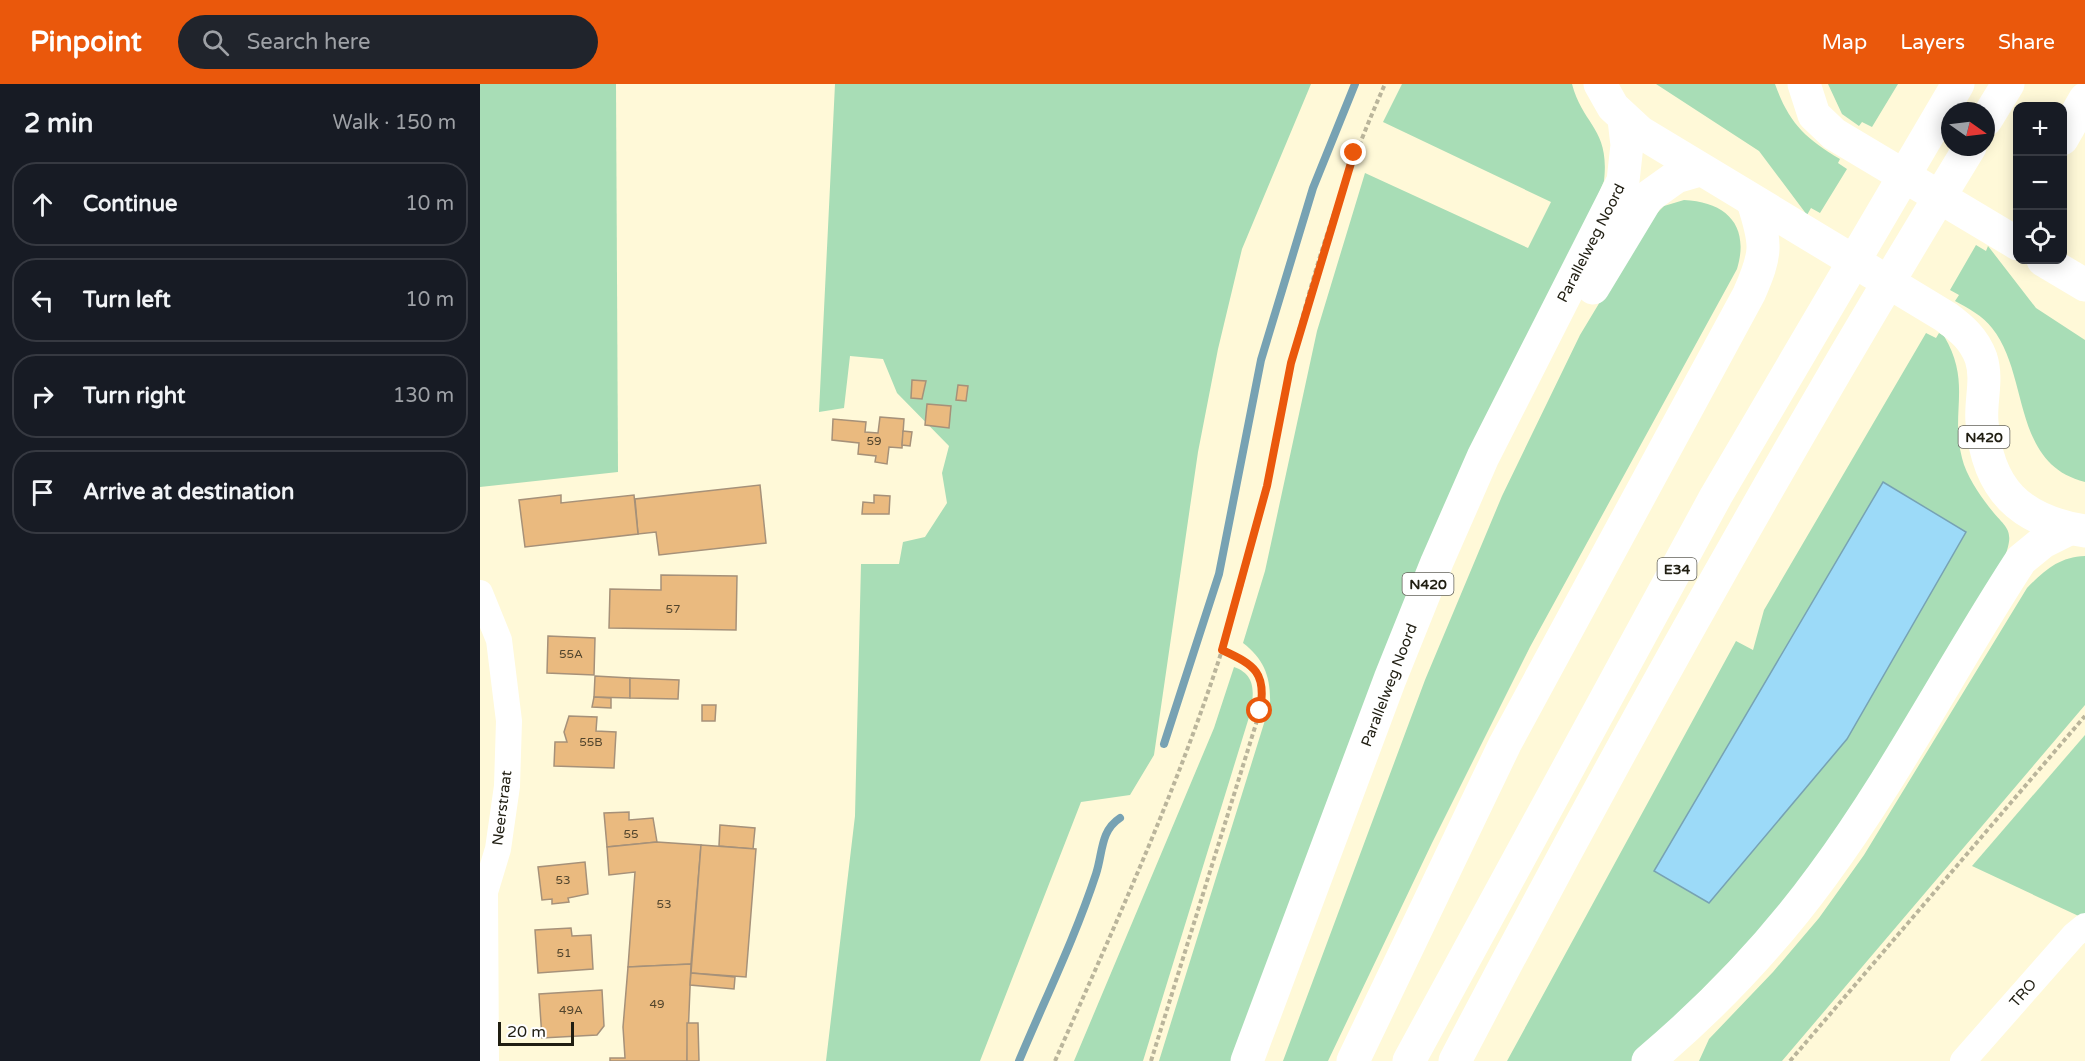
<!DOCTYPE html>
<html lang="en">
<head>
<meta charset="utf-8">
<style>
  :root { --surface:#171b24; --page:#20242c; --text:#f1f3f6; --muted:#9ea1a6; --line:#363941; --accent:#ea580c }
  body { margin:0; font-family:"Varela Round",sans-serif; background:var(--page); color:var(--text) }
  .controls { position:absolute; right:18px; top:18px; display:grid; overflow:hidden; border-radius:12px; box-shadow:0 3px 15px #0003 }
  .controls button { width:54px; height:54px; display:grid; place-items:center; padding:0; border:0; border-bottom:2px solid var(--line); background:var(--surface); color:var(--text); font:30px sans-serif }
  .compass { position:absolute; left:1461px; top:18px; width:54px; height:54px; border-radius:50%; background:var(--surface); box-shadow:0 3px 15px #0003; rotate:104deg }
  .scale { position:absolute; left:18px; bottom:15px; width:76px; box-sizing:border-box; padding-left:6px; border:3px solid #201e12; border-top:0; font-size:16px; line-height:21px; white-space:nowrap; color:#201e12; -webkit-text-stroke:4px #fff; paint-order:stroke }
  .stop { position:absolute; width:18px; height:18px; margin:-14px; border:4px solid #ea580c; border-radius:50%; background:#fff }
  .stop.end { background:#ea580c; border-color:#fff; box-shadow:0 2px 6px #0008 }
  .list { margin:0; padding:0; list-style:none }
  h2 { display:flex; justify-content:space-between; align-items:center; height:78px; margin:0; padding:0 24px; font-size:26px }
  h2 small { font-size:20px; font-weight:400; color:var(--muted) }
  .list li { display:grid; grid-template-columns:39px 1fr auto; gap:18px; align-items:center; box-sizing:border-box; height:84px; margin:0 12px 12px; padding:0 12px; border:2px solid var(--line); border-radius:24px }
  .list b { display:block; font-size:22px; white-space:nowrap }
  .list em { font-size:20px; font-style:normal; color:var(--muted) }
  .icon { flex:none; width:33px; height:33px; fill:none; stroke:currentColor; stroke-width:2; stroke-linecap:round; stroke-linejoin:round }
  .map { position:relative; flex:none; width:1605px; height:977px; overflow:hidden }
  header { display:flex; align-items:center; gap:36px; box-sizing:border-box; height:84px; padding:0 30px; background:var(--accent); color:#fff }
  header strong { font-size:28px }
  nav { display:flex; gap:33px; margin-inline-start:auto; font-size:21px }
  .search { width:420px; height:54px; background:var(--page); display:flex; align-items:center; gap:15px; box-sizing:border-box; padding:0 21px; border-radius:33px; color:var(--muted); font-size:22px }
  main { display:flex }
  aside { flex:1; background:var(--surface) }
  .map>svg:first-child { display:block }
  .green { fill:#a8ddb6; fill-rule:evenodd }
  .water { fill:#9cdaf8; stroke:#77a2b3; stroke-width:1.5 }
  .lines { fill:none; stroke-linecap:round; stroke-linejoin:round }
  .stream { stroke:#77a2b3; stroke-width:8 }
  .building { fill:#eaba7f; stroke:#a69179; stroke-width:1.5 }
  .path { stroke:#bab59b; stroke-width:4; stroke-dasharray:4.5 3; stroke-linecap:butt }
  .minor { stroke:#fff; stroke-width:26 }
  .highway { stroke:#fff; stroke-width:33 }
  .route { stroke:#ea580c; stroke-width:8 }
  .labels { text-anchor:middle; stroke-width:6; stroke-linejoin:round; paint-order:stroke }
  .number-label { font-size:12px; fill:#52452d }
  .shield { fill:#fff; stroke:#636259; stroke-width:1.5 }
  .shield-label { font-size:14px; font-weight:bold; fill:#201e12 }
  .street-label { font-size:15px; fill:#201e12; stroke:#fff }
</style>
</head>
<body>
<header>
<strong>Pinpoint</strong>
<div class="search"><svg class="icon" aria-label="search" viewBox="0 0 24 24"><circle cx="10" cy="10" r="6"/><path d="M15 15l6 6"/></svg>Search here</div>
<nav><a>Map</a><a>Layers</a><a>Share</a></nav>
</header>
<main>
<aside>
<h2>2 min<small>Walk · 150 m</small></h2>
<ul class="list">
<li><svg class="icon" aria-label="ahead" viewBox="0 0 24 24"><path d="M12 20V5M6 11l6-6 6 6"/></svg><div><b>Continue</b></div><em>10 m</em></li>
<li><svg class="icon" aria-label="left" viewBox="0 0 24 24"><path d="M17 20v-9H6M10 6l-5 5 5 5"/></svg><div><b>Turn left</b></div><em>10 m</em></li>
<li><svg class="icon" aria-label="right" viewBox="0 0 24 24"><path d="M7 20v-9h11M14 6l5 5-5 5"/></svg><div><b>Turn right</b></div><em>130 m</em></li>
<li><svg class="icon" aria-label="arrive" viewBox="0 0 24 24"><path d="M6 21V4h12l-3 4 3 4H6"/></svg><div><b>Arrive at destination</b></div></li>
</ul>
</aside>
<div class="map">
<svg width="1605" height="977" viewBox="0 0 1605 977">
  <rect width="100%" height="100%" fill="#fff9d8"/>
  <g class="green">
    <polygon points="0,0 136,0 138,388 0,403"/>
    <polygon points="355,0 831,0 762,165 738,265 718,368 674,671 650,711 601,718 500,977 346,977 375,732 381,480 419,480 423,458 445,453 467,419 462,389 469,362 417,309 403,275 370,272 364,324 339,328"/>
    <path d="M 922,0 L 1092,0 C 1103,42 1130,44 1124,97 L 755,977 L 679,977 L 790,620 C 791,593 784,575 763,559 L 785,487 L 837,247 L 885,89 L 1048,164 L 1071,118 L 903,38 Z"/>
    <path d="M 1176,0 L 1295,0 C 1309,39 1325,54 1360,75 L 1358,79 L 1367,85 L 1340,129 L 1331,124 L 1327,131 L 1279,67 Z"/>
    <polygon points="1348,0 1418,0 1392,43 1382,38 1379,42 1362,30"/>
    <path d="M 1204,116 C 1247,118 1270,142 1257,185 L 1050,563 L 952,759 L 848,977 L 803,977 L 945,596 L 1022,412 L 1100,251 L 1168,138 L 1184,122 Z"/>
    <path d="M 1496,161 L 1506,167 L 1508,162 L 1556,224 L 1605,256 L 1605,398 C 1531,380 1550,291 1512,244 C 1503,232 1488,224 1475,217 L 1479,211 L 1470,206 Z"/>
    <path d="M 1446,249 L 1456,254 L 1459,249 L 1464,252 C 1492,299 1470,328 1482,374 C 1486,391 1499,410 1509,423 C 1526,445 1536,444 1524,475 L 1423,646 L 1307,819 L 1152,977 L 1027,977 L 1256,557 L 1273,566 L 1284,526 ZM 1403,398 L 1486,448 L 1367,655 L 1228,818 L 1174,787 Z"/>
    <path d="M 1605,472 L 1605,621 L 1302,977 L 1219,977 L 1229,955 L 1293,888 L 1339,834 L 1384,771 L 1547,504 C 1565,486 1579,473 1605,472 Z"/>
    <path d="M 754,583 C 777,591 774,610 770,630 L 663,977 L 594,977 L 734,644 Z"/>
    <polygon points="1605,651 1605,835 1492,782"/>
  </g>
  <polygon class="water" points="1403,398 1486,448 1367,655 1229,819 1174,787"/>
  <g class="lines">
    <g class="stream">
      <polyline points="684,660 739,490 781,276 833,104 875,0"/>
      <path d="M 539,977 C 565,915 595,854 616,790 C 623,769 620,747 640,734"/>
    </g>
  </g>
  <g class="building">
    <polygon points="432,296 446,297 442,315 431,314"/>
    <polygon points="478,301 488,302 486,317 476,316"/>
    <polygon points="447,320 471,322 469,344 445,341"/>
    <polygon points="400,333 424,335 422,364 409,363 407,380 395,378 396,372 378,370 379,359 352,356 353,335 386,338 385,348 398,349"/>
    <polygon points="423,347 432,348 430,362 422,361"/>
    <polygon points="280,401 286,459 179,471 176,448 158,450 155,415"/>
    <polygon points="81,411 81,419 154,411 158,450 45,463 39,416"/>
    <polygon points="394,411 410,412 409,430 382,430 383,418 394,419"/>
    <polygon points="181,491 257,492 256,546 129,544 130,505 181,506"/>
    <polygon points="68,552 115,554 114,591 67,589"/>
    <polygon points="115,592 150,594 150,614 114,613"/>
    <polygon points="150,594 199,596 198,615 150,614"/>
    <polygon points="114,613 131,614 131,624 112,623"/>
    <polygon points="222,621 236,621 235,637 222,637"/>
    <polygon points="89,632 117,633 116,647 136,648 134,684 74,682 75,658 87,658 84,648"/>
    <polygon points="149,728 149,736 173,734 177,758 127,763 124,729"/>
    <polygon points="240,741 275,744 273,765 239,762"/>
    <polygon points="177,758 221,761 211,880 148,883 155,788 129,791 127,763"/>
    <polygon points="221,761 276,765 266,893 211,889"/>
    <polygon points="105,778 108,810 88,814 89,818 72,820 72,815 62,816 58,783"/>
    <polygon points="91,844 92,852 111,851 113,885 58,889 55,846"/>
    <polygon points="211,880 207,977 130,977 130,974 145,974 143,943 148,883"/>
    <polygon points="211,889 255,893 254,905 210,901"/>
    <polygon points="122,906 124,942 117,951 62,954 59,910"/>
    <polygon points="207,939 218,939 219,977 207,977"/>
  </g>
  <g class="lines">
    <g class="path">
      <path d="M 575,977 C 645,818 720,657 765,488 C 784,420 795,350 811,280 C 833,184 865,90 905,0"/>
      <path d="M 671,977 L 780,627 C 787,589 775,581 743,566"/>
      <polyline points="1310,977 1605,632"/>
    </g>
    <g class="minor">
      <polyline points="0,509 19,556 29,637 27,702 18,765 5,808 6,977"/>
      <polyline points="1483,977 1594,851 1605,842"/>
    </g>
    <g class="highway">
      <path d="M 1120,0 L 1133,23 L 1160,48 L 1466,233 C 1482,245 1494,255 1501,274 C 1508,296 1500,317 1502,338 C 1507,405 1540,437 1605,447"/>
      <polyline points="1324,0 1334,31 1354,50 1538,160"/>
      <polyline points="1506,36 1528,0"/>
      <polyline points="1582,55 1605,15"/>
      <polyline points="1563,176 1605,201"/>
      <polyline points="1113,204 1168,113 1196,93 1220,86"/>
      <polyline points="767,977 910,595 957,478 1003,373 1143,97 1147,61 1144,35"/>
      <path d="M 873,977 L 1025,660 L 1269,210 C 1287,169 1287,161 1273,118"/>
      <polyline points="929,977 1236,412 1478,0"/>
      <path d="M 975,977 C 1137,667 1307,362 1490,63"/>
      <path d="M 1168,977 C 1232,923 1293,859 1342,792 C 1416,692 1473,580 1541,476 L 1563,458 L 1589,445"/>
    </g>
  </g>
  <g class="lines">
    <path class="route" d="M 780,627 C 787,589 775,581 742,566 L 787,402 L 811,279 L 874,69"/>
  </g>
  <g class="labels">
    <g class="number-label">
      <text x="394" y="361">59</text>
      <text x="193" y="529">57</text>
      <text x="91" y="574">55A</text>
      <text x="111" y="662">55B</text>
      <text x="151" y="754">55</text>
      <text x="83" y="800">53</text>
      <text x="184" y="824">53</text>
      <text x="84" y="873">51</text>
      <text x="177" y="924">49</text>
      <text x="91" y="930">49A</text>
    </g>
    <g class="shield">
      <rect x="1478.5" y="342" width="51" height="22" rx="4.5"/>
      <rect x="1177.5" y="474" width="39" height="22" rx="4.5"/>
      <rect x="922.5" y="489" width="51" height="22" rx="4.5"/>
    </g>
    <g class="shield-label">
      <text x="1504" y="358">N420</text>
      <text x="1197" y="490">E34</text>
      <text x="948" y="505">N420</text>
    </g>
    <g class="street-label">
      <text transform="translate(1111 159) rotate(-63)" y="5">Parallelweg Noord</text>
      <text transform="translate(909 601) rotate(-69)" y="5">Parallelweg Noord</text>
      <text transform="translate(22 724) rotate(-83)" y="5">Neerstraat</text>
      <text transform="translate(1543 909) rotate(-49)" y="5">TRO</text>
    </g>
  </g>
</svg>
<div class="controls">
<button>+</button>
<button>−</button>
<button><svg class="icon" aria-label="locate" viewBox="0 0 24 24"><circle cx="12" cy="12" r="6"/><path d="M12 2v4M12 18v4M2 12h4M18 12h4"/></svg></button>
</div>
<svg class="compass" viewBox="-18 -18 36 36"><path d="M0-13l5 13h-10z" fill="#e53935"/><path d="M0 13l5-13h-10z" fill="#9ea1a6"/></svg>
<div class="scale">20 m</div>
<div class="stop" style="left:780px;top:627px"></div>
<div class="stop end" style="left:874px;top:69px"></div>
</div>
</main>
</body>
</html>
